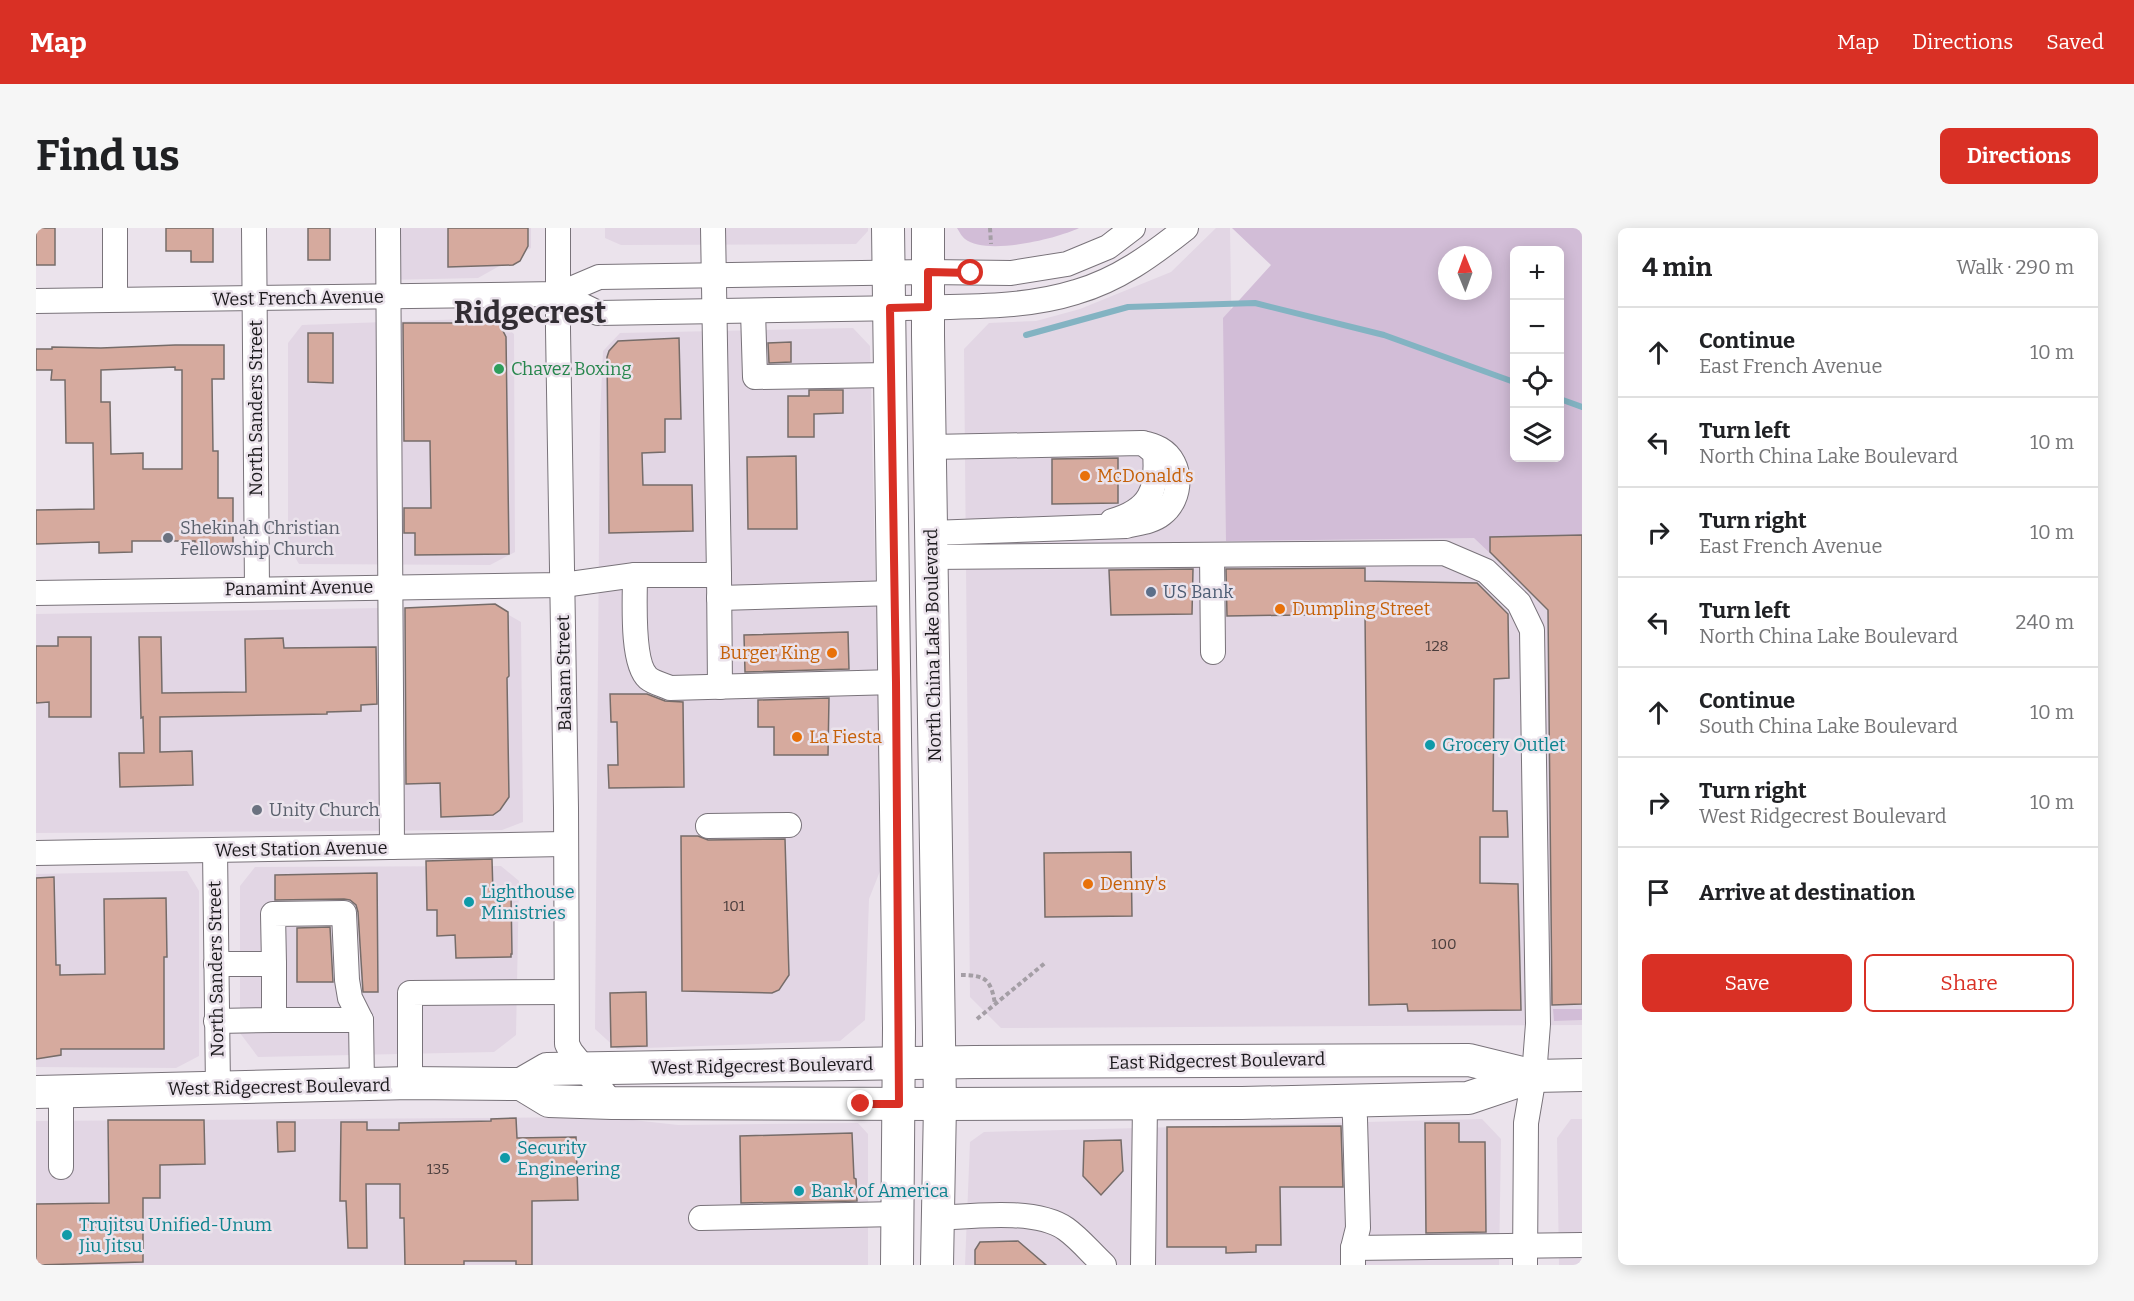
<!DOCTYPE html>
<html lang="en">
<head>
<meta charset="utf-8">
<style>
  :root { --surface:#fff; --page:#f6f6f6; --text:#202124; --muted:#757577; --line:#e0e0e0; --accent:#d93025 }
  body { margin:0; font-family:Bitter,serif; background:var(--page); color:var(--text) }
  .controls { position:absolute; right:18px; top:18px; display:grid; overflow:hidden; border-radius:9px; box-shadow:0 3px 15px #0003 }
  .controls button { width:54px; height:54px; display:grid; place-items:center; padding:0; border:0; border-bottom:2px solid var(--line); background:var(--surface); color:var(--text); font:30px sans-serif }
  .compass { position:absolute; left:1402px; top:18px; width:54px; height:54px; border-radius:50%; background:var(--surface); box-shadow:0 3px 15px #0003; rotate:359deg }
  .stop { position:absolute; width:18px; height:18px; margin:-14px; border:4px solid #d93025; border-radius:50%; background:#fff }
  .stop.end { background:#d93025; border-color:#fff; box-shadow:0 2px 6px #0008 }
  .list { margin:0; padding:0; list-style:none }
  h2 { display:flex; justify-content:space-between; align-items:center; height:78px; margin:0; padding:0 24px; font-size:26px }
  h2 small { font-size:20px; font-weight:400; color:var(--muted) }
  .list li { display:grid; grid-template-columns:39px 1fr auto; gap:18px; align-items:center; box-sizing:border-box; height:90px; padding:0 24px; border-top:2px solid var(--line) }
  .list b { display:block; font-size:22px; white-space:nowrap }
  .list p { margin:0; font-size:20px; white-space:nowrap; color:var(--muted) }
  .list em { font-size:20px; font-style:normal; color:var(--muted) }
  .actions { display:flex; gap:12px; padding:18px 24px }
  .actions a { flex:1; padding:14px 0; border:2px solid var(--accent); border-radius:9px; text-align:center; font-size:21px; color:var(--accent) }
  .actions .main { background:var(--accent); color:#fff }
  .icon { flex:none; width:33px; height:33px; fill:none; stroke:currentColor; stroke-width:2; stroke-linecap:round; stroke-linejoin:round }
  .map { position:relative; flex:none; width:1546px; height:1037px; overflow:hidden; border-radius:9px }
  header { display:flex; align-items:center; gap:36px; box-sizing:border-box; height:84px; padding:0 30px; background:var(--accent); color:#fff }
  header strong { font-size:28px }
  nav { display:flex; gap:33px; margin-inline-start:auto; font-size:21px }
  .intro { display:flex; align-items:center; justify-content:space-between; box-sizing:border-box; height:144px; padding:0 36px }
  h1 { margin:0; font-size:42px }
  .button { padding:15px 27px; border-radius:9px; background:var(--accent); color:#fff; font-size:21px; font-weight:700 }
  main { display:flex; gap:36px; padding:0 36px }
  aside { flex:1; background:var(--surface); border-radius:9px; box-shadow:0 3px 15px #0003 }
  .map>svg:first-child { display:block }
  .built { fill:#e2d6e4 }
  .green { fill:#d2bdd7; fill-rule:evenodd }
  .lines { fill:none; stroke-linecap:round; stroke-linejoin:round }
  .stream { stroke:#83b3c2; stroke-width:6 }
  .building { fill:#d6aa9e; stroke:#766c69; stroke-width:1.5; fill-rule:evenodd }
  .minor-casing { stroke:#79737a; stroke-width:26 }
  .major-casing { stroke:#79737a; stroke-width:34 }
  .path { stroke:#a49ea5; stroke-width:4; stroke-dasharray:4.5 3; stroke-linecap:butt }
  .minor { stroke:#fff; stroke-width:24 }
  .major { stroke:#fff; stroke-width:32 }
  .route { stroke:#d93025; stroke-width:8 }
  .leisure-dot { fill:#2e9e5b; stroke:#ebe3ec; stroke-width:2 }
  .food-dot { fill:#e8710a; stroke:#ebe3ec; stroke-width:2 }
  .worship-dot { fill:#6b7280; stroke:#ebe3ec; stroke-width:2 }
  .service-dot { fill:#5c6f8a; stroke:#ebe3ec; stroke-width:2 }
  .culture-dot { fill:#0f9aa8; stroke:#ebe3ec; stroke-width:2 }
  .labels { text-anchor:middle; stroke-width:5; stroke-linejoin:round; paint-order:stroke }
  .number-label { font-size:15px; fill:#4a3d3c }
  .street-label { font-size:18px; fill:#1b191c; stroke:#ebe3ec }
  .leisure-label { font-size:18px; fill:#27864d; stroke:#ebe3ec; text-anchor:start }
  .food-label { font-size:18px; fill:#c56008; stroke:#ebe3ec; text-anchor:start }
  .worship-label { font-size:18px; fill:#5b616d; stroke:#ebe3ec; text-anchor:start }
  .service-label { font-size:18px; fill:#4e5e75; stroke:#ebe3ec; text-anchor:start }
  .culture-label { font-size:18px; fill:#0d838f; stroke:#ebe3ec; text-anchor:start }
  .town-label { font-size:30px; font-weight:bold; fill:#322d33; stroke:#ebe3ec }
</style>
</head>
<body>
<header>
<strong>Map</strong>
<nav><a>Map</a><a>Directions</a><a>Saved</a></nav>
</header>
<div class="intro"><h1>Find us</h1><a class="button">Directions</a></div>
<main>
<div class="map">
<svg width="1546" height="1037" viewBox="0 0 1546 1037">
  <rect width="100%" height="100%" fill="#ebe3ec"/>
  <g class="built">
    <polygon points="347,0 495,0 495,20 442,50 348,52"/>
    <polygon points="569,0 832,0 832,3 820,16 585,17 569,10"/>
    <polygon points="1180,0 1194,0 1199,310 1546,305 1546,797 965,800 934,769 928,121 953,95 1000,93 1044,81 1135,44"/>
    <polygon points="458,90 478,106 479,324 454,337 263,336 252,317 252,115 266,97"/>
    <polygon points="817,100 834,118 846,638 833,671 829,792 804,813 581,821 559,801 564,189 567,123 584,105"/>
    <polygon points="457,378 485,394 487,594 466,602 0,605 0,386"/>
    <polygon points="465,638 483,653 480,807 458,824 222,829 204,805 204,658 219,639"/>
    <polygon points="151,643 163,663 163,828 140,840 0,839 0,646"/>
    <polygon points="570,889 642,897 822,895 832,906 832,1037 0,1037 0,893"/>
    <polygon points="1446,891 1465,911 1463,1037 929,1037 934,914 948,904"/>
    <polygon points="1535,891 1546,891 1546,1037 1523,1037 1521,910"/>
  </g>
  <g class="green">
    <path d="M 921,0 L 1043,0 C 1020,11 950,28 929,11 C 926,9 923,3 921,0 Z"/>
    <path d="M 1196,0 L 1546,0 L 1546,308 L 1455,310 L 1456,327 L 1438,310 L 1190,313 L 1187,90 L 1235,37 ZM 1478,22 L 1524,22 L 1524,230 L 1478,230 ZM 1411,27 L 1447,27 L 1447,63 L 1411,63 Z"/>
    <polygon points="1517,781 1546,781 1546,792 1518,793"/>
  </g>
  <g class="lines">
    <g class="stream">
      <polyline points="990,107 1092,79 1219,75 1348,107 1478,154"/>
      <polyline points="1524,171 1546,179"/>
    </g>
  </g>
  <g class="building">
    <rect x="0" y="0" width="19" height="37"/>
    <polygon points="130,0 177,0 177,34 155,34 155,23 130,23"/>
    <rect x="272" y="0" width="22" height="32"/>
    <polygon points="412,0 492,0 492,18 484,33 477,37 412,39"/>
    <polygon points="445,85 464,97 470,109 473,326 379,327 379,305 368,305 368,280 395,280 394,213 368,213 367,95 445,95"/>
    <polygon points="272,105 297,105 297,155 272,154"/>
    <polygon points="643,110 645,191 629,191 629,224 606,225 607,257 656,257 657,303 573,305 571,129 573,123 582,113"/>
    <polygon points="755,114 755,134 733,135 732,115"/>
    <path d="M 139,117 L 188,117 L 188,151 L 176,151 L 177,223 L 182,223 L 182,270 L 197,270 L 197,323 L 159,323 L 159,313 L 96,313 L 96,324 L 63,325 L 63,314 L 0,316 L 0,282 L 58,281 L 57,215 L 30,215 L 29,152 L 15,152 L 16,142 L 0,142 L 0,121 L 16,121 L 16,119 L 65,120 ZM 139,139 L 139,142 L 146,142 L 146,241 L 107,241 L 107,225 L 75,226 L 74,174 L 65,174 L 65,142 Z"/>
    <polygon points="773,162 807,162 807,185 778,186 778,209 752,209 752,168 773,168"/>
    <polygon points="760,228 761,301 712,301 711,229"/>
    <polygon points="1082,230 1082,275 1016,276 1016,231"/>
    <polygon points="1546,307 1546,776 1516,777 1512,382 1454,324 1454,309"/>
    <polygon points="1329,340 1329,353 1441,355 1472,386 1473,450 1458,451 1457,583 1471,583 1472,609 1444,609 1444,655 1482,656 1485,782 1372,783 1371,776 1333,777 1329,386 1191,388 1190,341"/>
    <polygon points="1157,341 1156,386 1075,387 1073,342"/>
    <polygon points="459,376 472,384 473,448 471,450 473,569 464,582 457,587 405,589 404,555 370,556 369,380"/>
    <polygon points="812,404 813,441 709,444 708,407"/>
    <polygon points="22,409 55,409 55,489 13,489 13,474 0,475 0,418 22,418"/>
    <polygon points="103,409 125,409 126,465 210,464 209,411 247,410 248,420 340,419 341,476 325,477 325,483 291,484 291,486 124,489 124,524 156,523 157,557 84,559 83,525 108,525 107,489 105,490"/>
    <polygon points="574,466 611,466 629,473 647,474 648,559 573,560 572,537 582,537 581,494 575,494"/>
    <polygon points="793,470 792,527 738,527 738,499 722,499 722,472"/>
    <polygon points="645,608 662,608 672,612 749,611 753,747 743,762 736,765 646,763"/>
    <polygon points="1095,624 1096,688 1009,689 1008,625"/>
    <polygon points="456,631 457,666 475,665 476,726 475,726 475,729 420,730 419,707 401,708 401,682 391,682 390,633"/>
    <polygon points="341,645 342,764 327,764 322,684 320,677 314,672 308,671 239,672 239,647"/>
    <polygon points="18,649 20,737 24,737 24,747 69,746 68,671 130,670 131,729 128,729 128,821 25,821 25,827 0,831 0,650"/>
    <polygon points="294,699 297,754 261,754 261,700"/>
    <polygon points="610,764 611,818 575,819 574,765"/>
    <polygon points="480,890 481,910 540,909 542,972 496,973 496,1037 480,1037 480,1033 428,1033 428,1037 369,1037 368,990 364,990 364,956 330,956 331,1020 312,1020 310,973 304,973 305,894 331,894 331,902 363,902 363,895 455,893 455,891"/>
    <polygon points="72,892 168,892 169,936 124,937 124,970 107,970 107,1034 0,1037 0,976 73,975"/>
    <polygon points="241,894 259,894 259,923 242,924"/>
    <polygon points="1389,895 1423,895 1423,914 1449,914 1450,1004 1390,1005"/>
    <polygon points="1305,898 1307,959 1244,959 1245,1017 1220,1017 1220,1024 1190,1025 1190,1019 1131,1019 1131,899"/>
    <polygon points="816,905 818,950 820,951 821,973 705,975 704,908"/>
    <polygon points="1085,912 1087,943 1065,967 1047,948 1048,913"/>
    <polygon points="982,1013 1010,1037 939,1037 939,1022 944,1014"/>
  </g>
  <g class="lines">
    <g class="minor-casing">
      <g id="minor">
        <polyline points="79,0 79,71"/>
        <polyline points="218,0 221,361"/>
        <polyline points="352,0 356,619"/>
        <polyline points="522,0 522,102 530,580 531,816 535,824 576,875"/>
        <polyline points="677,0 683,347"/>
        <path d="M 523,66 L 562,85 C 664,83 766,82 868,80 C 925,78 986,81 1040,64 C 1082,52 1116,27 1150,0"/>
        <polyline points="0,73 523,66 563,49 892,44 975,45 1031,36 1072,19 1097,0"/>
        <polyline points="717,83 719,149 854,147"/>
        <path d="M 894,219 L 1106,215 C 1112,216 1119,218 1124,221 C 1148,235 1146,271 1126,286 C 1116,294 1102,295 1090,298 L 895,305"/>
        <path d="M 1076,293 C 1115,282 1122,261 1119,225 L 1107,215"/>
        <polyline points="1176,327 1177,424"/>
        <polyline points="895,329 1408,325 1450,343 1483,375 1496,402 1502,796 1498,848 1490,895 1489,1037"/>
        <path d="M 599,347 C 599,370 595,435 612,450 C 618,455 628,457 634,460 L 860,454"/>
        <polyline points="0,365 527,357 599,347 683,347 684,459"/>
        <polyline points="683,370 859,365"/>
        <polyline points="672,598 753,597"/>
        <polyline points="179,622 182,860"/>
        <polyline points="0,625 529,616"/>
        <polyline points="180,736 238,736 238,792 180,793"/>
        <polyline points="238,736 237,686 308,685 311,752 314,770 325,792 238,792"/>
        <polyline points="325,792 326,857"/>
        <polyline points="374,855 374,765 530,764"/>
        <polyline points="1317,872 1319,891 1322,1000 1317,1020 1317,1037"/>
        <polyline points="25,939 25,864"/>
        <polyline points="665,990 862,986"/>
        <path d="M 901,990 C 937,988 1000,980 1030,1001 C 1044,1011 1055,1025 1068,1037"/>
        <polyline points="1317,1020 1546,1017"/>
        <polyline points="1107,1037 1109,875"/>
      </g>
    </g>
    <g class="major-casing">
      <g id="major">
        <polyline points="852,0 863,800 861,1037"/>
        <polyline points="892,0 892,107 904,876 901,1037"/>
        <polyline points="485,856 513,873 576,875 904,876 1206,875 1432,870 1498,848"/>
        <polyline points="0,864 374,855 485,856 511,841 938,834 1433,832 1498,848 1546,847"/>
      </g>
    </g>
    <g class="path">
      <polyline points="954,0 955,16"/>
      <path d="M 925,747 C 950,747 955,752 959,776"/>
      <polyline points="941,791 1009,735"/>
    </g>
    <use href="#minor" class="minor"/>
    <use href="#major" class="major"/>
  </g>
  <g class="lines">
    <polyline class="route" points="825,876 863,876 860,454 854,80 892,79 892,44 935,45"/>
  </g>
  <circle class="leisure-dot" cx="463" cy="141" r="6"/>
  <g class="food-dot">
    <circle cx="1049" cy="248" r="6"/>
    <circle cx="1244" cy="381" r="6"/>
    <circle cx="796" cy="425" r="6"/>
    <circle cx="761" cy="509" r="6"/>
    <circle cx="1052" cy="656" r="6"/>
  </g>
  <g class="worship-dot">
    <circle cx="132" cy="310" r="6"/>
    <circle cx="221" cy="582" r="6"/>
  </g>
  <circle class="service-dot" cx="1115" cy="364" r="6"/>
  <g class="culture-dot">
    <circle cx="1394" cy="517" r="6"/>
    <circle cx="433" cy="674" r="6"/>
    <circle cx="469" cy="930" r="6"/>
    <circle cx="763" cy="963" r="6"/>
    <circle cx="31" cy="1007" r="6"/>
  </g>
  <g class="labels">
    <g class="number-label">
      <text x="1401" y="423">128</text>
      <text x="698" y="683">101</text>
      <text x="1408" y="721">100</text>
      <text x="402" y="946">135</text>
    </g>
    <g class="street-label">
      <text transform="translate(262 70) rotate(-1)" y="6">West French Avenue</text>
      <text transform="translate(220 180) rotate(-90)" y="6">North Sanders Street</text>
      <text transform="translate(263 360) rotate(-1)" y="6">Panamint Avenue</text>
      <text transform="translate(897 417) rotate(-91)" y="6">North China Lake Boulevard</text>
      <text transform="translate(528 445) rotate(-91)" y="6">Balsam Street</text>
      <text transform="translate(265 621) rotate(-1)" y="6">West Station Avenue</text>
      <text transform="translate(180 741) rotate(-91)" y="6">North Sanders Street</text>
      <text transform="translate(1181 833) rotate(-1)" y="6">East Ridgecrest Boulevard</text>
      <text transform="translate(726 838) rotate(-1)" y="6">West Ridgecrest Boulevard</text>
      <text transform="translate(243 859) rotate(-1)" y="6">West Ridgecrest Boulevard</text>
    </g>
    <g class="leisure-label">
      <text x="475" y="147">Chavez Boxing</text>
    </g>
    <g class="food-label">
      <text x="1061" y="254">McDonald's</text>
      <text x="1256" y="387">Dumpling Street</text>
      <text x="784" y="431" text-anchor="end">Burger King</text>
      <text x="773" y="515">La Fiesta</text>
      <text x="1064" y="662">Denny's</text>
    </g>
    <g class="worship-label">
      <text x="144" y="306">Shekinah Christian<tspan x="144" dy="21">Fellowship Church</tspan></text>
      <text x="233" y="588">Unity Church</text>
    </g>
    <g class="service-label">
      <text x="1127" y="370">US Bank</text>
    </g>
    <g class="culture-label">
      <text x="1406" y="523">Grocery Outlet</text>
      <text x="445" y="670">Lighthouse<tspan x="445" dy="21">Ministries</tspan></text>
      <text x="481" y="926">Security<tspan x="481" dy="21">Engineering</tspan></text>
      <text x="775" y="969">Bank of America</text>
      <text x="43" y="1003">Trujitsu Unified-Unum<tspan x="43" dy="21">Jiu Jitsu</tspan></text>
    </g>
    <g class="town-label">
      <text x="494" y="95">Ridgecrest</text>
    </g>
  </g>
</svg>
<div class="controls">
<button>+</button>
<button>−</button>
<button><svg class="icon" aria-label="locate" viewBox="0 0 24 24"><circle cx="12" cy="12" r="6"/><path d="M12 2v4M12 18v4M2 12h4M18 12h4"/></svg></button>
<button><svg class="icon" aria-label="layers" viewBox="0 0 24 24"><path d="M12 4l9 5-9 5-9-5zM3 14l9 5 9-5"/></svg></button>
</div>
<svg class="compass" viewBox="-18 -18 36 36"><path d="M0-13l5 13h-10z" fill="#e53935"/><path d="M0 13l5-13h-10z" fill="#757577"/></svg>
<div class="stop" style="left:935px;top:45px"></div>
<div class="stop end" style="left:825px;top:876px"></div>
</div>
<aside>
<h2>4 min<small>Walk · 290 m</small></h2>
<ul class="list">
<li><svg class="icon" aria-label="ahead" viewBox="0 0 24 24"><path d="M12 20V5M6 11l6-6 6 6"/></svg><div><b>Continue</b><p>East French Avenue</p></div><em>10 m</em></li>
<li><svg class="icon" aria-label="left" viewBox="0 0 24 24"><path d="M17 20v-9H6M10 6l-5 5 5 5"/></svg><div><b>Turn left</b><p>North China Lake Boulevard</p></div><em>10 m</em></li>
<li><svg class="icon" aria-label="right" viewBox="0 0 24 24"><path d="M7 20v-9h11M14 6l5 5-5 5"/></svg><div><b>Turn right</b><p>East French Avenue</p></div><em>10 m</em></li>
<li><svg class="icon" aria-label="left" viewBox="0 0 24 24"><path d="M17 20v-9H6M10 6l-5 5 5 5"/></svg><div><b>Turn left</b><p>North China Lake Boulevard</p></div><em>240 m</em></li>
<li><svg class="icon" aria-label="ahead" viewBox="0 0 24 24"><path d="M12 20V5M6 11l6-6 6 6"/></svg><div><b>Continue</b><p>South China Lake Boulevard</p></div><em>10 m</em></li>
<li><svg class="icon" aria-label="right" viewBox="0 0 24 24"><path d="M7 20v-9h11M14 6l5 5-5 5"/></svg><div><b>Turn right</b><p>West Ridgecrest Boulevard</p></div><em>10 m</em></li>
<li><svg class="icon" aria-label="arrive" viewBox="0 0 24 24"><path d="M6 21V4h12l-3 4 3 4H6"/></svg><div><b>Arrive at destination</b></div></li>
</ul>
<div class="actions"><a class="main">Save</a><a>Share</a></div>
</aside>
</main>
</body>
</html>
